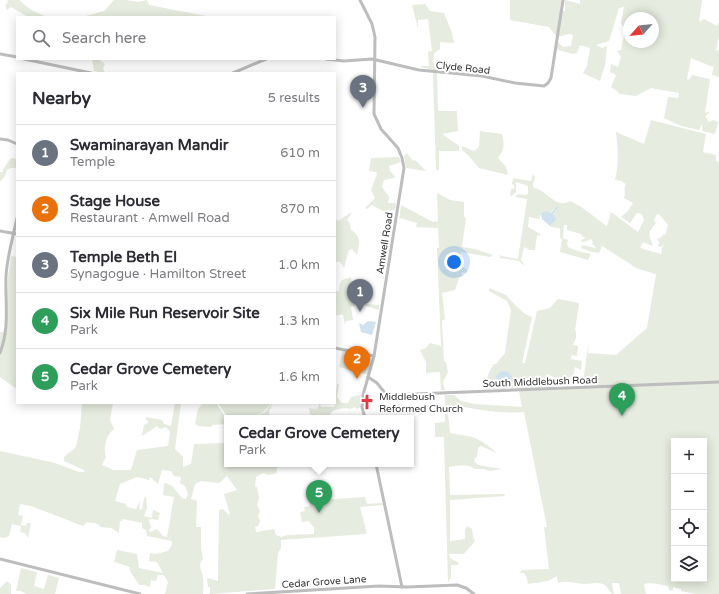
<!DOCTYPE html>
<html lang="en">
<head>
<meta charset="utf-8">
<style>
  :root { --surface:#fff; --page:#f2f2f3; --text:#2b2b33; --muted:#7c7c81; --line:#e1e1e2; --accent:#1a73e8 }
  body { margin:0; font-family:"Varela Round",sans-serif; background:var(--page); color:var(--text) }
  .controls { position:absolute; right:12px; bottom:12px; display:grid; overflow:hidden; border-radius:0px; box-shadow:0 2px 10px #0003 }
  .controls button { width:36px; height:36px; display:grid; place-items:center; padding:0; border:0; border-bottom:1px solid var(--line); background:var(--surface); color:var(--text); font:20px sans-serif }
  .compass { position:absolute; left:623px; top:12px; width:36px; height:36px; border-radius:50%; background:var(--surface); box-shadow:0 2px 10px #0003; rotate:243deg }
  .you { position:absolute; left:454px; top:262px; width:14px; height:14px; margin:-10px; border:3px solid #fff; border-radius:50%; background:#1a73e8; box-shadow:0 0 0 6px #1a73e833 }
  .badge { display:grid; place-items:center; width:26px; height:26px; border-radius:50%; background:var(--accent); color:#fff; font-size:13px; font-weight:700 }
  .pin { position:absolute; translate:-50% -33px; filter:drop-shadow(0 1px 2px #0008) }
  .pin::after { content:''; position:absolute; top:21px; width:14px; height:12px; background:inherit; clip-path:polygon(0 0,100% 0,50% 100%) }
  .popup { position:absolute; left:224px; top:415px; width:190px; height:52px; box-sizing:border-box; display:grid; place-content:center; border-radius:0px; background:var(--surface); filter:drop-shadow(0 1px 3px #0005); font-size:13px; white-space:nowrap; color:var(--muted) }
  .popup b { font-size:15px; color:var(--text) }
  .popup::after { content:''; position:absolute; left:50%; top:100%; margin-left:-8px; border:8px solid transparent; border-top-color:var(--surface) }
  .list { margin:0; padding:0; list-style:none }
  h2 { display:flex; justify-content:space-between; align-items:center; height:52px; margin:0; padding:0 16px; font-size:17px }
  h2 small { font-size:13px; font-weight:400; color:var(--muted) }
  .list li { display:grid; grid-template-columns:26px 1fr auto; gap:12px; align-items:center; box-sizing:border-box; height:56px; padding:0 16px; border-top:1px solid var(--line) }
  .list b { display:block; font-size:15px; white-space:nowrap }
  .list p { margin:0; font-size:13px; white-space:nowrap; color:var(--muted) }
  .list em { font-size:13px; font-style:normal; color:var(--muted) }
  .icon { flex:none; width:22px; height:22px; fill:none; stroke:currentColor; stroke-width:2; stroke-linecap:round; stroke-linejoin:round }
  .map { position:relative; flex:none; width:719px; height:594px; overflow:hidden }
  .search { position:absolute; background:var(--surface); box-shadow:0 2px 10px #0003; left:16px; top:16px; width:320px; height:44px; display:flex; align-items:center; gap:10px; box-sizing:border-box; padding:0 14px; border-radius:0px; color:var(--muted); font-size:15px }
  .panel { position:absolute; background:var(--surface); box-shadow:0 2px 10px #0003; left:16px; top:72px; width:320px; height:332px; border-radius:0px }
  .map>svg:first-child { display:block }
  .green { fill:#e6ecdf; fill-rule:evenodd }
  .water { fill:#cfe2ee }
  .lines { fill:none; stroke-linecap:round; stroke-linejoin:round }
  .secondary { stroke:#bdbdbd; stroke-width:3 }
  .labels { text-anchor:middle; stroke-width:4; stroke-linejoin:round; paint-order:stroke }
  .street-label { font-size:10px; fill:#333; stroke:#fff }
  .poi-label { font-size:10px; fill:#333; stroke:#fff; text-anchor:start }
</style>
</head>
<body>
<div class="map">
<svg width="719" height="594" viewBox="0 0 719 594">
  <rect width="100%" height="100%" fill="#fff"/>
  <g class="green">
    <polygon points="7,0 19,0 31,10 47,17 28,17 11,7 7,10 5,5 8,2"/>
    <path d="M 114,0 L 126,0 L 138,2 L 147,0 L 149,5 L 211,17 L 109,17 C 102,15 90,17 82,17 L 104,11 Z"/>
    <path d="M 510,0 L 561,0 L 560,10 L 565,11 L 565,0 L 580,4 L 580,0 L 702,0 L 699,22 L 704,19 L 717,26 L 719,22 L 719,35 L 716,51 L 719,50 L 719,77 L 712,75 L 714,64 L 713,67 L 691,58 L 687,79 L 689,80 L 692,75 L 710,79 L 705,113 L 711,111 L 705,116 L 709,122 L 713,120 L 718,122 L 715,134 L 702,131 L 702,124 L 699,130 L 681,126 L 664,118 L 668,97 L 678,98 L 679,93 L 651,88 L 636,96 L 620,94 L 617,91 L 611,87 L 616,75 L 610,72 L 611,64 L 618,67 L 621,57 L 617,51 L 621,50 L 625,30 L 621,23 L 624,7 L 619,8 L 609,41 L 596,45 L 602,48 L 607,46 L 605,65 L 600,81 L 583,73 L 587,66 L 590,48 L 580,45 L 577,53 L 573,54 L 555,49 L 558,42 L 563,47 L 571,46 L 573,35 L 569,34 L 557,37 L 549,27 L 510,20 ZM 629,18 L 653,18 L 653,42 L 629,42 Z"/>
    <polygon points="425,4 430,11 444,13 452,33 454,43 440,42 440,49 434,53 433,62 437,71 421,67 421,66 429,66 428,52 432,51 428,19 418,20 418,28 412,5"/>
    <polygon points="92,59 98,59 105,64 103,69 105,73 94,71"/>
    <polygon points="433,73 437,73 438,111 457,111 458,131 442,134 459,146 459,151 439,151 439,170 436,170"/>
    <path d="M 651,120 L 706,134 L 703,152 L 716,155 L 716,161 L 719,162 L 719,594 L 695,594 L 681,591 L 681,589 L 673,587 L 673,589 L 670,591 L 668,586 C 661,585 650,582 644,584 L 646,594 L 621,594 L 619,583 L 612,583 L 614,594 L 612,594 C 610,592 608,588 606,586 C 600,581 591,584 584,584 C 576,583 566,580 558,583 L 557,576 L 548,581 L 528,584 L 527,578 L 524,573 L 519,573 L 522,570 L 549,569 L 544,527 L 547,527 L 524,412 C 502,414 480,410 459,406 L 448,413 L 450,433 C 457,435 465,435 472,437 C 482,440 489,447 497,453 L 481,446 L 478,448 L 477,457 L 475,458 L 474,461 L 478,465 L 502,469 L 490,471 L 483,469 L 475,469 C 468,463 457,466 449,467 L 450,495 L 504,494 L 505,496 L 450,500 L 450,541 L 465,539 L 465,530 L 467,526 L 472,529 L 473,537 L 475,541 L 464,554 L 449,554 L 450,558 L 459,563 L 458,565 L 451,565 L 451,578 L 448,582 L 444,437 L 435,437 L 435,423 L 445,422 L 445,397 L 444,395 L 454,395 L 461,401 L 475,404 L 522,407 L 519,391 L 582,388 L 589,340 L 588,353 L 616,355 L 647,328 L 656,274 L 638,269 L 602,246 L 599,253 L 592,252 L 581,248 L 582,245 L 595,248 L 596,247 L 592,244 L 593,242 L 591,239 L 584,242 L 580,241 L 586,237 L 583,237 L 581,234 L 567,230 L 567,225 L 564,225 L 563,238 L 568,240 L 567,243 L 568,247 C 575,251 583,252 591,254 L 588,260 L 560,252 L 562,239 L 560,238 L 560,228 L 551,227 L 550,226 L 556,220 L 556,218 L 553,214 L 557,206 L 550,213 L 541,214 L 539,219 L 529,217 L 528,227 L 540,234 L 540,236 L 537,235 L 535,250 L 530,250 L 524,247 L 521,260 L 524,264 L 523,265 L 519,261 L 500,258 L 500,255 L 502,256 L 518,259 L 527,199 L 515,197 L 518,194 L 525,195 L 528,194 L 528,187 L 526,185 L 516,182 L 516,192 L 513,195 L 510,196 L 511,189 L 514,189 L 514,185 L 512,184 L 513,178 L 531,181 L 533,174 L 535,177 L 533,185 L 534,188 C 546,189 556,210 570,201 C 584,207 595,218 607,226 L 611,212 L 638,232 L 644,220 L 642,214 L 637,213 L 630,223 L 621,217 L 628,211 L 633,203 L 624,198 C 626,193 623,189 626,184 L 621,181 L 615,180 C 619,163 618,148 616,132 L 644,144 ZM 659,214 L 668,225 L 665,235 L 664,234 L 660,238 L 657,239 L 659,242 L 658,247 L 660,247 L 663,245 L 661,254 L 640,248 L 643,242 L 653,246 C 648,233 648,233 656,223 L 654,221 L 656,215 ZM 674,441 L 704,441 L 704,579 L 674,579 Z"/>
    <path d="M 480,131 L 502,134 C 505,144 504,150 498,158 L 506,167 L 508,175 L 479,168 L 468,155 L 462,150 L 462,146 L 474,151 L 479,147 Z"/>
    <polygon points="407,153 413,161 415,160 426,171 406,168 404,156"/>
    <polygon points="399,157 401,162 389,166 390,171 395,177 394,178 384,180 382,187 389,197 388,203 396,203 395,210 383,211 372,205 367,209 365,208 375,198 371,190 377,174 376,172 369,171 371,158"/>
    <polygon points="11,158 17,159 17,168 11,168 7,170 5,176 0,182 0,172 3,172 3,169"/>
    <polygon points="437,193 450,200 464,202 464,217 466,218 462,247 475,249 493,255 490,257 461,252 459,261 462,262 463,267 467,270 467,273 461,272 463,276 459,278 455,290 442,293 445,319 442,321 444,361 446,362 448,372 443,382 445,390 441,390 440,372 426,373 426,362 420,350 426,348 430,343 441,346 437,248 439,248 438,228 416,227 417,223 400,218 399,221 401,205 433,222 438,221"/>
    <path d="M 352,212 L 347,220 L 350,223 L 351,230 C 362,236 359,245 357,255 L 352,249 L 349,250 L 344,268 L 340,262 L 336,262 L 335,255 L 335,218 L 338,221 Z"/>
    <polygon points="11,256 17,257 17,389 0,377 0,332 7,333 8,277"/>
    <path d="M 351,277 L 352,286 L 369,294 L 367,304 L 379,305 L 379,310 C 370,307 359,302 351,307 L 353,320 L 346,321 L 345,325 L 343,314 L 335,316 L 335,291 L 339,291 L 340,284 L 342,280 Z"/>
    <path d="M 489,288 L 506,295 L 516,306 L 525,314 L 532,317 L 522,363 L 525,363 L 537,311 L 550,308 L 558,299 L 579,303 L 575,330 L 576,332 L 576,338 L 573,345 L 578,346 L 577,356 L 572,355 L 571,359 L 582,361 L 581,370 L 575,367 L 572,385 L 547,374 L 545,381 L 541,381 L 541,388 L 487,389 C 487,378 487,374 494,364 L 496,364 L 505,353 L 511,310 L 507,301 L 489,291 Z"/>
    <polygon points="342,351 371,357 368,375 339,367"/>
    <path d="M 337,384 L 339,384 L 337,397 L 342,403 L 348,403 L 351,397 L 358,395 L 360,396 L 361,407 L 357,409 L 355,407 L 350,409 C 345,407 333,409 330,414 L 331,418 L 316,418 L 310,414 L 309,408 L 316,409 L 319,406 L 319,403 L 320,403 L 321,407 L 334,407 Z"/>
    <path d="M 82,403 L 113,403 L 110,420 L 114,429 C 106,435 103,447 106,457 L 102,465 L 114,470 L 131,470 L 137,450 L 168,446 L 170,432 L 166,427 L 160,429 L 157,426 L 142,436 L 144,425 L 148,423 L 148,421 L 146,420 L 146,417 L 162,420 L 164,424 L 171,426 L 175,403 L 181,403 L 175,449 L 183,457 L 183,467 L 191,464 L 194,444 L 227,443 L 227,464 L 277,464 L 277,473 L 269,475 L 263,473 L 256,477 L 255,487 L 257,487 L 259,498 L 257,505 L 260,511 L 258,516 L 260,521 L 258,526 L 255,527 L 256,532 L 274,529 L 276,535 L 281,537 L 287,535 L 314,534 L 314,528 L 309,521 L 302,522 L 300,512 L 305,511 L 304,507 L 310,506 L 309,501 L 365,497 L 367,504 L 382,503 L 383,505 L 360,507 L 367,534 L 281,540 L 281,548 L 278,553 L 275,589 L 210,594 L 210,587 L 208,587 L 207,578 L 218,581 L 219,510 L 223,509 L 229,515 L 230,514 L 224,494 L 237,490 L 227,476 L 219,483 L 201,481 L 195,484 L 191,499 L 197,501 L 196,527 L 201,527 L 201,548 L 203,559 C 197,565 202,570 203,577 C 204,583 203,589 203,594 L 165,594 L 168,582 L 164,575 L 158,575 L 156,581 L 151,580 L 150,587 L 145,585 L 139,585 L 130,571 L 130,567 L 114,562 L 117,550 L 137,554 L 139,568 L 163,573 L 157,562 L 149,561 L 150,553 L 156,554 L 168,551 L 172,545 L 172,541 L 147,536 L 146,530 L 142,528 L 142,523 L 123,519 L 122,521 L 120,521 L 119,533 L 111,528 L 101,527 L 98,524 L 87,522 L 83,526 L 31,506 L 20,504 L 18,515 L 23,516 L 21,525 L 26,526 L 27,523 L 31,523 L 28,538 L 25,533 L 20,532 L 21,526 L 12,524 L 9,536 L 4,538 L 0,537 L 0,451 L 55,463 L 79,472 L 85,472 L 84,470 L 64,461 L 64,457 L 76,447 L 80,428 ZM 162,470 L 171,471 L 174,476 L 181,477 L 180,483 L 185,486 L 188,494 L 186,499 L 182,498 L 172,486 L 166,483 L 164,484 L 163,495 L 174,497 L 167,537 L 163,536 L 157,529 L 150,532 L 149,531 L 151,527 L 149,520 L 151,519 L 158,520 L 160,513 L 153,510 L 152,518 L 144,516 L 147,508 L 146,496 L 144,498 L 142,510 L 139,509 L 140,501 L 136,509 L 127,507 L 126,504 L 115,501 L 120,484 L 137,477 L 149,480 L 150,477 L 158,484 Z"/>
    <polygon points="203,403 216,403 226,418 228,418 218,403 272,403 263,412 253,417 264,413 273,403 269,412 270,418 227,418 227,424 212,425 211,427 198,426 195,424 198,409"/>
    <polygon points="21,568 37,572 34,586 44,589 48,575 59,578 55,594 27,594 20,591 16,591"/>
    <polygon points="7,581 11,585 11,594 0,594 0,588"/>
  </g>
  <g class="water">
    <path d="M 557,206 L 558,207 L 553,214 L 556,218 L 556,220 L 550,226 L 542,219 L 541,214 C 545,211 546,211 551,213 Z"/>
    <polygon points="368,321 376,322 372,335 361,332 359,323 363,325"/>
    <circle cx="504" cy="379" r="8"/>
  </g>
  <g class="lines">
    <g class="secondary">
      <polyline points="360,0 372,24 375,37 374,114 381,129 398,148 402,158 404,168 374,356 363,395 362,407 365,418"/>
      <polyline points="0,54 17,57"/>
      <polyline points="24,59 91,73"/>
      <polyline points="326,59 344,61 372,59 419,70 482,76 515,83 544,86 548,83 551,78 563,0"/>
      <polyline points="233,73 266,59"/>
      <polyline points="0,139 8,140 17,144"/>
      <polyline points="0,231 17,234"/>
      <polyline points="335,348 374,356"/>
      <path d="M 0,353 C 10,328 5,302 6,276 C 7,257 13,237 17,218"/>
      <polyline points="368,377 377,383 385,393 390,395 719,382"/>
      <polyline points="376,464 402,587"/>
      <polyline points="0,559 140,594"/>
      <polyline points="247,594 379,586 407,587 457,585 466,588 474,594"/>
    </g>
  </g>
  <defs>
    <g id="church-bare" transform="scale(1.2)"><path d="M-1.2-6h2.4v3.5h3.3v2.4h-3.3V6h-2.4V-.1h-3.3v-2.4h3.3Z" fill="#e63946" stroke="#fff" stroke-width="2.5" paint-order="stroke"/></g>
  </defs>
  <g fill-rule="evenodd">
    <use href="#church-bare" x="367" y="402"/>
  </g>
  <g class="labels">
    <g class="street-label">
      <text transform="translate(463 67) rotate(6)" y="4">Clyde Road</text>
      <text transform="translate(384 243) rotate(-81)" y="4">Amwell Road</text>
      <text transform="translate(540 381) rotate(-2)" y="4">South Middlebush Road</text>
      <text transform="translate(324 581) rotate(-4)" y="4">Cedar Grove Lane</text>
    </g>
    <g class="poi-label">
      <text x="379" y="400">Middlebush<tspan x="379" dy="12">Reformed Church</tspan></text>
    </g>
  </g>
</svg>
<div class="controls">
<button>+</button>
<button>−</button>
<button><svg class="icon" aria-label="locate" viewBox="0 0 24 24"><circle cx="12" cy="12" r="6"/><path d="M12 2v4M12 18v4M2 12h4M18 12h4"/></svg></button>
<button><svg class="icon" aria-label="layers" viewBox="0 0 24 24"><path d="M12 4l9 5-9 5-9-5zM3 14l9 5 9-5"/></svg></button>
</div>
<svg class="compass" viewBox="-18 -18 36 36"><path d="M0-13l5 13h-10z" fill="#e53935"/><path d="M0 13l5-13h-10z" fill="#7c7c81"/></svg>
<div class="you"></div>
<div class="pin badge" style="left:360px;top:312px;background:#6b7280">1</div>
<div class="pin badge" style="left:357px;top:379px;background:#e8710a">2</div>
<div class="pin badge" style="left:363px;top:108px;background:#6b7280">3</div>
<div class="pin badge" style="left:622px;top:416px;background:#2e9e5b">4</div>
<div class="pin badge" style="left:319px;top:513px;background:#2e9e5b">5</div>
<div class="popup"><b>Cedar Grove Cemetery</b>Park</div>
<div class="search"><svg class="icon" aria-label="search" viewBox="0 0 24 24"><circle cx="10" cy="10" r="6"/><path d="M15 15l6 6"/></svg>Search here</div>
<section class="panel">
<h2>Nearby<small>5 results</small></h2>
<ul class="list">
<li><span class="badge" style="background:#6b7280">1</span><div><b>Swaminarayan Mandir</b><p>Temple</p></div><em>610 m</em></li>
<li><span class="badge" style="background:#e8710a">2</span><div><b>Stage House</b><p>Restaurant · Amwell Road</p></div><em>870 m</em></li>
<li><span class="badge" style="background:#6b7280">3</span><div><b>Temple Beth El</b><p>Synagogue · Hamilton Street</p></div><em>1.0 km</em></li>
<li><span class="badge" style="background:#2e9e5b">4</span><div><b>Six Mile Run Reservoir Site</b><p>Park</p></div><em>1.3 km</em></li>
<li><span class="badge" style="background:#2e9e5b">5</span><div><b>Cedar Grove Cemetery</b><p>Park</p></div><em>1.6 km</em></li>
</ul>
</section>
</div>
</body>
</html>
